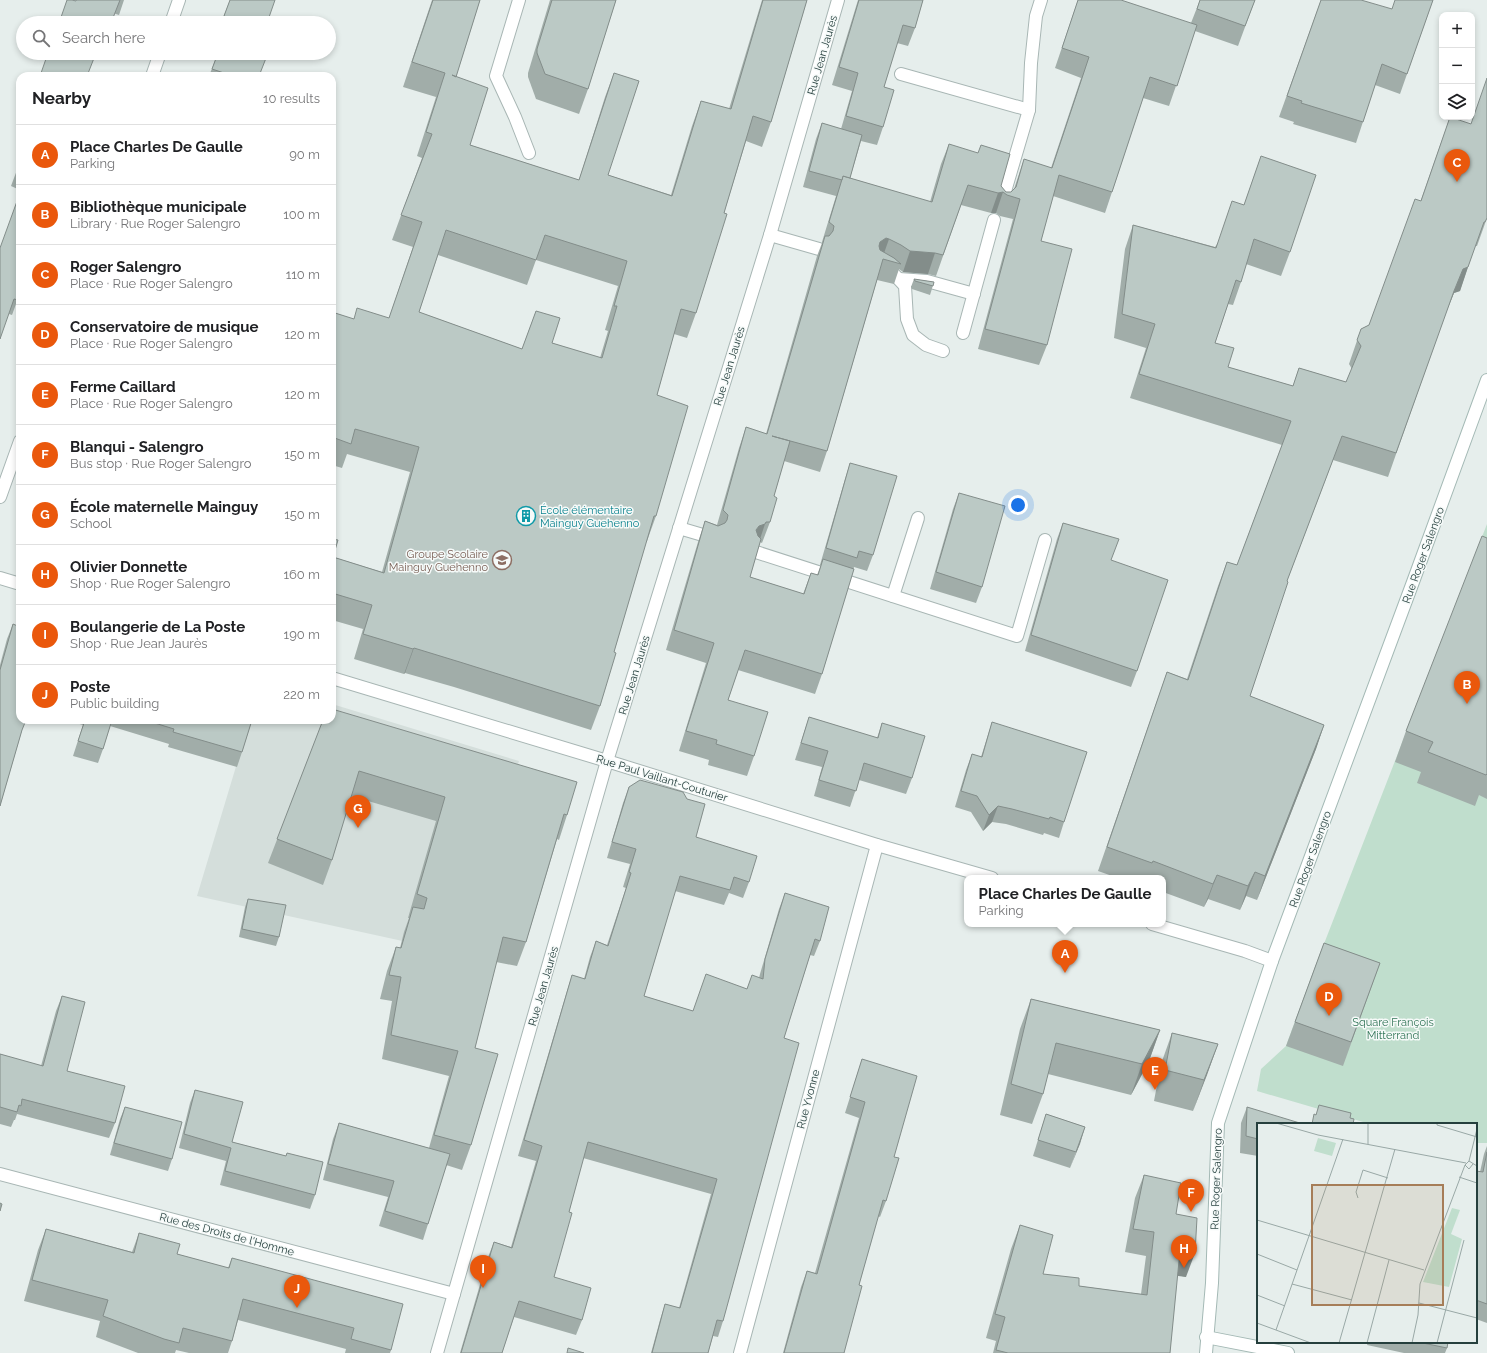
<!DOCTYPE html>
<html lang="en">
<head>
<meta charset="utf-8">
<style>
  :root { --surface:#fff; --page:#f2f2f2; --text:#202124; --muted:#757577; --line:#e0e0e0; --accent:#ea580c }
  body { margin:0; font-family:Raleway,sans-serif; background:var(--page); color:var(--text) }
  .controls { position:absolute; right:12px; top:12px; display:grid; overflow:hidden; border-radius:8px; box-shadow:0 2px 6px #0003 }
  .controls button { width:36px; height:36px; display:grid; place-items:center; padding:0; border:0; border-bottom:1px solid var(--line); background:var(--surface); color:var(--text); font:20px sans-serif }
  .you { position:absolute; left:1018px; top:505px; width:14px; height:14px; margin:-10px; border:3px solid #fff; border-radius:50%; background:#1a73e8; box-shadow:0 0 0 6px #1a73e833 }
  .badge { display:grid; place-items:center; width:26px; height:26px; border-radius:50%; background:var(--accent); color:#fff; font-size:13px; font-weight:700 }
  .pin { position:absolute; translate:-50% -33px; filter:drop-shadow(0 1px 2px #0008) }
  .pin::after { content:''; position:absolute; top:21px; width:14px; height:12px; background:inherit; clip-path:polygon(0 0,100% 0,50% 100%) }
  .popup { position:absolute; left:964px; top:875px; width:202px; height:52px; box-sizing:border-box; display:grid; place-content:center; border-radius:8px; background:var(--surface); filter:drop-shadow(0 1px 3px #0005); font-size:13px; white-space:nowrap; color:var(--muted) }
  .popup b { font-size:15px; color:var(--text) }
  .popup::after { content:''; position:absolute; left:50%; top:100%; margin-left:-8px; border:8px solid transparent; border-top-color:var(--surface) }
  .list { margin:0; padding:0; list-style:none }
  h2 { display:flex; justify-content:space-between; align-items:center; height:52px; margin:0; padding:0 16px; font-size:17px }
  h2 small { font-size:13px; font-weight:400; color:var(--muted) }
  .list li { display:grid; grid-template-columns:26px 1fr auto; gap:12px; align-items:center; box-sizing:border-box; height:60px; padding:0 16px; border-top:1px solid var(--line) }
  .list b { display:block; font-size:15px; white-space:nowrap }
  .list p { margin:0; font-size:13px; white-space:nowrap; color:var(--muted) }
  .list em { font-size:13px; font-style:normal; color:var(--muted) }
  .icon { flex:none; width:22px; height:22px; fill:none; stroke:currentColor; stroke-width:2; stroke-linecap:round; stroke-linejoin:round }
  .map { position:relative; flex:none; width:1487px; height:1353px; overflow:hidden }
  .search { position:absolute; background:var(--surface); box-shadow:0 2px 6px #0003; left:16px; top:16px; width:320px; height:44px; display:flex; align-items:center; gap:10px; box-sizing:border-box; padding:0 14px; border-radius:22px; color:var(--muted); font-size:15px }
  .panel { position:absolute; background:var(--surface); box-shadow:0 2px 6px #0003; left:16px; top:72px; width:320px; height:652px; border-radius:12px }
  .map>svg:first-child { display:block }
  .built { fill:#d4dedb }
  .green { fill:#c0decd }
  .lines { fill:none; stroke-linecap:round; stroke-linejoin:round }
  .lane-casing { stroke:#a8b6b4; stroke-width:14 }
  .street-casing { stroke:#a8b6b4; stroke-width:14 }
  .secondary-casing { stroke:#a4b9b5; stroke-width:14 }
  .lane { stroke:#fff; stroke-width:12 }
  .street { stroke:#fff; stroke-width:12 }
  .secondary { stroke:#fff; stroke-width:12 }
  .wall { fill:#a1ada9; fill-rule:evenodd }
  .shaded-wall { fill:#838d8a }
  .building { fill:#bbc9c5; stroke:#838d8a; fill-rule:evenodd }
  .labels { text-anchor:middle; stroke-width:3; stroke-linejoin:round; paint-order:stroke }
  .street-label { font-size:11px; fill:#253f3d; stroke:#f6faf9 }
  .culture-label { font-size:11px; fill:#0d838f; stroke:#f6faf9; text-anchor:start }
  .education-label { font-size:11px; fill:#785e54; stroke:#f6faf9; text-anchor:end }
  .park-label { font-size:11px; fill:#317557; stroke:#f6faf9 }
  .inset-road { fill:none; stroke:#99a8a6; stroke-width:1 }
  .view { fill:#a67d58; fill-opacity:0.15; stroke:#a67d58; stroke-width:2 }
  .inset-edge { fill:none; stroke:#253f3d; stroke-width:2 }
</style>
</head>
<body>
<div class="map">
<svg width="1487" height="1353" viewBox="0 0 1487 1353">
  <rect width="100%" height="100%" fill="#e6eeec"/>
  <polygon class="built" points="332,704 519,761 462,954 197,896 250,720 332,720"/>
  <polygon class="green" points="1487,524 1487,1143 1476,1143 1476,1124 1370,1124 1257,1091 1261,1069 1286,1046 1315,967"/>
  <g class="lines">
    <g class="lane-casing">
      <g id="lane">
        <polyline points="901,74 1029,110"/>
        <polyline points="1001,205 1029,110 1031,63 1036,16 1041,0"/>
        <polyline points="770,235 819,249"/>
        <polyline points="884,268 891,271 905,286 907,319 913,335 926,345 943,351"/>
        <polyline points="899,279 927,281 974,294"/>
        <polyline points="963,333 994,220"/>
        <polyline points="679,528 713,538"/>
        <polyline points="756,552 1017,636 1045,540"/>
        <polyline points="893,596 918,518"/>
      </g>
    </g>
    <g class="street-casing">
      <g id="street">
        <polyline points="519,0 496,76 515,117 529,153"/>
        <polyline points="171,23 179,0"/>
        <polyline points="152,76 160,53"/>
        <polyline points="0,497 20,441"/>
        <polyline points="0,578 20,584"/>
        <polyline points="332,678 607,761 877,845 992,878"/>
        <polyline points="1152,924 1245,951 1272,961"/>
        <polyline points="0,1174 454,1294"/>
        <polyline points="437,1353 607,761 770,235 838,0"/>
        <polyline points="740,1353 877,845"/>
      </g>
    </g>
    <g class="secondary-casing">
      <g id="secondary">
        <polyline points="1206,1337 1288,1353"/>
        <polyline points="1206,1353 1212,1283 1218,1123 1272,961 1413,582 1487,380"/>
      </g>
    </g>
    <use href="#lane" class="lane"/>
    <use href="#street" class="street"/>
    <use href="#secondary" class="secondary"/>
  </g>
  <g class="wall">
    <polygon points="76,0 124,0 119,15 76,1"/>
    <polygon points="230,0 267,23 221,23"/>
    <path d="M 432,0 L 480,0 L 456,77 L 470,145 L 579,180 L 605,97 L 614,73 L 608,175 L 671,195 L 692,126 L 701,101 L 729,109 L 762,0 L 807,0 L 771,122 L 762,147 L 746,141 L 724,213 L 696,313 L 687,338 L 674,334 L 657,395 L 656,516 L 647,541 L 646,541 L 614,652 L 600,706 L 591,730 L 454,687 L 405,673 L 404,674 L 354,659 L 363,629 L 332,620 L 332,539 L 333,557 L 382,572 L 410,472 L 347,454 L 342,468 L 332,465 L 332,312 L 353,319 L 389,318 L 413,247 L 392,240 L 422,158 L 417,156 L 436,97 L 403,87 ZM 438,255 L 527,285 L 536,260 L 618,286 L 605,330 L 608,331 L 600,358 L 552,343 L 536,311 L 522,349 L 419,312 Z"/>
    <polygon points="550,0 616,0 588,89 579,114 536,99 528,77 528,73"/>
    <polygon points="858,0 923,0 915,28 908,46 897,43 884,87 883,127 877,145 861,141 850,178 930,202 941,164 949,144 1001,186 1006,192 1011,192 1014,189 1024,159 1051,168 1081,78 1055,68 1078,0 1191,23 1200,0 1255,0 1238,46 1195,31 1169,106 1143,98 1112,192 1105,213 1053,196 1041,241 1047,345 1039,365 978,349 1013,219 1000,216 996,213 991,213 961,205 936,276 928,274 903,272 899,269 894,284 877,280 827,451 820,472 784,461 774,496 770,522 762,543 760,542 750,577 803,594 811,573 817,575 821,565 820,565 845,479 850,463 873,555 867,571 854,567 822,674 815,694 738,670 728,700 754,756 747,776 708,765 709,760 679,751 706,663 666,650 698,542 705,521 717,525 739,448 746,427 766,434 817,256 822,243 822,242 836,196 803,187 816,139 822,123 841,129 852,91 832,85"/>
    <polygon points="1321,0 1392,9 1433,0 1400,94 1375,85 1356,143 1293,124 1294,122 1279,117"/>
    <polygon points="218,53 259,76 209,76"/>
    <polygon points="1450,117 1487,218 1477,246 1475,246 1460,291 1454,293 1446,312 1388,477 1333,460 1287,581 1250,696 1324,725 1316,749 1257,900 1246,896 1240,910 1208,899 1204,907 1163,892 1163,878 1118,878 1098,871 1167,672 1187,679 1218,586 1227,562 1237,565 1282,445 1130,398 1146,348 1114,338 1125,249 1133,225 1215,247 1244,205 1261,156 1290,252 1281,276 1246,264 1241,282 1233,305 1228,304 1215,343 1228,367 1293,386 1299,368 1346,382 1352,369 1349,364 1361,329 1369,325 1421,200"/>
    <polygon points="20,162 20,190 11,186"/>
    <polygon points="20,193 20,293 12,315 9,314"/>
    <polygon points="914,279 934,282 930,295 912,289 911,287"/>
    <polygon points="959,493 982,587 976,603 930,589 953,509"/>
    <polygon points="1063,523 1111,560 1137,671 1131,687 1025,651 1057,539"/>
    <polygon points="1487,538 1487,799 1479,795 1475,806 1417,783 1421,772 1395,762 1406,731"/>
    <polygon points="13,624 22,730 0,806 0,665 7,639"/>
    <polygon points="809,717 877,738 882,723 912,778 906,794 859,780 850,807 814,796 822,767 795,760"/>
    <polygon points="66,720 252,720 242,752 237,767 168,747 169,744 110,726 103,749 98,763 73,756 83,725"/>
    <polygon points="323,720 567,815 559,840 557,839 526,942 517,966 496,962 475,1048 471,1145 462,1170 446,1165 428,1224 423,1240 379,1226 388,1197 323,1180 333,1139 339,1123 429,1148 449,1076 382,1059 392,1001 380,999 387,971 396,947 400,948 404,932 409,918 408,918 436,821 351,796 332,860 323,885 268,863"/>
    <polygon points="992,722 1064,822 1059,838 1044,833 1043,835 1006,824 992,822 983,831 971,812 955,807 966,770 972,754 981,757"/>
    <polygon points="629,787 696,837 749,882 743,898 729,893 724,905 675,891 644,996 693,1011 747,989 752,975 759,978 760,974 779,909 785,893 820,941 814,956 810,955 784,1038 723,1321 718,1337 713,1336 708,1353 651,1353 660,1320 665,1304 679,1308 711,1194 583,1158 569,1212 554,1277 582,1320 576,1335 514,1317 502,1353 460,1353 488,1257 494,1242 511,1247 536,1161 518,1156 567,991 572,975 584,979 590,957 596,941 607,945 626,888 623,887 630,864 607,858 623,803"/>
    <polygon points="248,899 279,937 276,946 239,937 245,907"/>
    <polygon points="1324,943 1380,963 1343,1066 1286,1046"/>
    <polygon points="62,996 67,1071 115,1123 109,1138 17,1114 15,1120 14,1120 11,1127 0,1124 0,1054 41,1066 56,1011"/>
    <polygon points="1031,999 1160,1030 1149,1061 1131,1095 1048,1074 1043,1094 1032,1124 1000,1115 1020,1029"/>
    <polygon points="1172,1033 1218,1044 1193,1111 1154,1101 1161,1064"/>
    <polygon points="862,1059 894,1157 886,1201 880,1217 878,1216 859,1285 844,1353 783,1353 801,1287 807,1271 815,1273 859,1118 845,1113 857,1075"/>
    <polygon points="195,1090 232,1142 286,1156 315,1195 310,1209 220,1185 226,1161 179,1148 190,1103"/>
    <polygon points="125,1107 172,1159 168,1171 110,1155 120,1119"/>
    <polygon points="1247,1107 1258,1124 1258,1156 1240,1153 1241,1123"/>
    <polygon points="1046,1114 1085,1127 1070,1168 1033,1156"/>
    <polygon points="1487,1146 1487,1323 1476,1319 1476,1171 1480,1172 1484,1154"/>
    <polygon points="1144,1175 1176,1214 1186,1277 1177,1275 1170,1353 993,1353 996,1341 986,1338 1011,1249 1020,1225 1043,1274 1079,1286 1141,1294 1146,1256 1125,1252 1135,1198"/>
    <polygon points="46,1229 132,1252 139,1233 177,1254 228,1268 232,1258 391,1350 390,1353 345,1353 346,1349 238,1320 232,1341 228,1353 189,1353 176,1350 175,1353 138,1353 96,1337 100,1321 24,1301 38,1250"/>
    <polygon points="1368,1342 1448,1342 1447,1348 1445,1353 1404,1353 1367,1345"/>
  </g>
  <g class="shaded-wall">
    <polygon points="1003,192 996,213 991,213 998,193"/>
    <polygon points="886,238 889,239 882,259 872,262 880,242"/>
    <polygon points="910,251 935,253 928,274 903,272"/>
    <polygon points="1468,267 1460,291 1454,293 1445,315 1454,291 1463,269"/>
    <polygon points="765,524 758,545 756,530 759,526"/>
    <polygon points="414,648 405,673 404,674 413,649"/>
    <polygon points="1324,725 1316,749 1257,900 1265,876"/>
    <polygon points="998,806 992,822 983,831 989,815"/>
    <polygon points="1255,872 1246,896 1240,910 1248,886"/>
    <polygon points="1217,875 1208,899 1204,907 1213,884"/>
    <polygon points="1160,1030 1149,1061 1131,1095 1142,1064"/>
    <polygon points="1218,1044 1207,1075 1193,1111 1204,1080"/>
    <polygon points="1085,1127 1080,1144 1070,1168 1076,1152"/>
    <polygon points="1180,1251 1195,1253 1186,1277 1171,1275"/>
  </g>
  <g class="building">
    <polygon points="67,0 72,0 76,1 76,0 120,0 111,23 59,23"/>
    <polygon points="230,0 275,0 267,23 229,23 231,19 224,16"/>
    <path d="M 433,0 L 480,0 L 456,77 L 452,75 L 488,88 L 470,145 L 579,180 L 614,73 L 639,81 L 608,175 L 672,196 L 701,101 L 731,109 L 763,0 L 807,0 L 771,122 L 753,116 L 724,213 L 727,214 L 696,313 L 681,309 L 657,395 L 688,406 L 656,516 L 654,516 L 614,652 L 616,653 L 600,706 L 463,663 L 414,648 L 413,649 L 363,634 L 372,605 L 332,593 L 332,539 L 338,540 L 333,557 L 384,573 L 419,447 L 355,429 L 351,444 L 332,437 L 332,312 L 354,319 L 357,308 L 389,318 L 422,222 L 401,215 L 432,134 L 426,132 L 445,73 L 412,62 ZM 446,230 L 536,260 L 545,235 L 627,261 L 614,306 L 617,306 L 602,358 L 552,343 L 560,318 L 536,311 L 522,349 L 419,312 Z"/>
    <polygon points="552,0 616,0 588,89 545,74 537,53 537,49"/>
    <polygon points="859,0 923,0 915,28 903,25 884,87 894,90 883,127 846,116 858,73 839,67"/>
    <polygon points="1078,0 1121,0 1197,25 1177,86 1150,77 1112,192 1059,175 1041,241 1072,249 1047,345 985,329 1020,199 1007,195 1003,192 998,193 968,185 943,255 935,253 910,251 901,245 889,239 886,238 880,242 879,246 880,250 894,258 901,264 883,259 827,451 772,436 790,441 774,496 777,498 770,522 766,522 765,524 759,526 756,530 758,536 761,539 750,577 804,594 811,573 818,575 823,559 854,569 822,674 745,650 728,700 768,712 754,756 716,744 717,740 686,731 714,643 674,630 705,521 718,526 725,523 727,520 728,515 723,510 746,427 767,434 825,236 829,236 833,231 834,226 829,222 843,176 932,202 949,144 978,153 981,145 1010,154 1001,186 1006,192 1011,192 1016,187 1024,159 1052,168 1089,57 1062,48"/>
    <polygon points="1200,0 1255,0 1245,26 1197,9"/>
    <polygon points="1321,0 1361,0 1392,9 1395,0 1433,0 1407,74 1382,64 1363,122 1301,103 1302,101 1287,96"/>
    <polygon points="48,53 96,53 87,76 40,76"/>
    <polygon points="218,53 268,53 259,76 223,76 224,73 212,69"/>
    <polygon points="1487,78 1487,218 1485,222 1484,222 1468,267 1463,269 1454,291 1396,453 1342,436 1287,581 1288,582 1250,696 1324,725 1265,876 1255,872 1248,886 1217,875 1213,884 1153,861 1152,863 1107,847 1167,672 1188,680 1227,562 1237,565 1291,421 1139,374 1155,324 1122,314 1133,225 1216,248 1232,201 1244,205 1261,156 1316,175 1290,252 1254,239 1241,282 1236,280 1215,343 1234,348 1228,367 1293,386 1299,368 1346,382 1361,346 1357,340 1361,329 1369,325 1415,199 1421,201 1450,117 1471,124"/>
    <polygon points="822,123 862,135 850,178 843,176 842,180 809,171"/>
    <polygon points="20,162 20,172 17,171"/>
    <polygon points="20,193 20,293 18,300 14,299 0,339 0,248"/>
    <polygon points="914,279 934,282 933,286 915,281"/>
    <polygon points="850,463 897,476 873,555 859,551 857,558 826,548"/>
    <polygon points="959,493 1005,506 982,587 936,572"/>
    <polygon points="1063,523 1119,539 1111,560 1168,580 1137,671 1031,635"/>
    <polygon points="1482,536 1487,538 1487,774 1486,775 1428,752 1433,742 1406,731"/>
    <polygon points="13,624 20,627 20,720 26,720 22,730 0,806 0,670"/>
    <polygon points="332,709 577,782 567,815 564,814 526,942 503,937 475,1048 498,1054 471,1145 434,1135 458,1051 391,1035 401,977 389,975 396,947 401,948 413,907 424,909 427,898 417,894 445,797 359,771 332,860 277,839 323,720 332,720"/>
    <polygon points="809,717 878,738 882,723 925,736 912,778 864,763 856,791 819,780 828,751 801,743"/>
    <polygon points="85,720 112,720 103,749 78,741"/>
    <polygon points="145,720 252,720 242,752 173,732 174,729"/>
    <polygon points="992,722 1087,752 1064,822 1050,817 1049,819 1012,809 998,806 989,815 977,796 961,791 972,754 982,757"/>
    <polygon points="640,780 683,792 687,799 705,804 696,837 757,856 749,882 734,877 730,890 680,876 644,996 693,1011 706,974 747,989 752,975 763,979 765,959 785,893 829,907 820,941 815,939 784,1038 799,1043 723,1321 717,1320 708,1353 652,1353 665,1304 680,1308 717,1179 588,1142 569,1212 572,1213 554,1277 591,1288 582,1320 519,1301 502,1353 461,1353 494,1242 512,1248 542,1146 524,1140 572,975 585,979 596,941 608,946 631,873 629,872 636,849 612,842 629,787"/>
    <polygon points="248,899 286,905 279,937 242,929"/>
    <polygon points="1324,943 1380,963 1351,1042 1295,1022"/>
    <polygon points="62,996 85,1002 67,1071 125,1086 115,1123 22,1099 21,1106 19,1105 17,1112 0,1107 0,1054 43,1066"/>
    <polygon points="1031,999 1160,1030 1142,1064 1056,1043 1043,1094 1011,1084"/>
    <polygon points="1172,1033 1218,1044 1204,1080 1165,1070"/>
    <polygon points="862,1059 917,1076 894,1157 899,1158 886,1201 883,1200 859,1285 862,1286 844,1353 784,1353 807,1271 817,1274 865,1102 850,1097"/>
    <polygon points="195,1090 243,1102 232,1142 286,1156 287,1153 323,1162 315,1195 225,1171 231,1148 184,1134"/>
    <polygon points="1319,1105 1351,1113 1350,1118 1354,1119 1353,1124 1312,1124 1314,1114 1316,1115"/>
    <polygon points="125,1107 182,1122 172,1159 114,1143"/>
    <polygon points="1247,1107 1303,1124 1258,1124 1258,1139 1246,1136"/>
    <polygon points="1046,1114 1085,1127 1076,1152 1038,1140"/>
    <polygon points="339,1123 450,1154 428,1224 385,1211 394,1181 328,1164"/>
    <polygon points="1487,1152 1487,1304 1476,1300 1476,1171 1483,1172"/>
    <polygon points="1144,1175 1181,1183 1176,1214 1197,1218 1195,1253 1180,1251 1170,1353 1008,1353 996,1350 1005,1317 995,1314 1020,1225 1053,1235 1043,1274 1079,1278 1079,1286 1147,1295 1154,1232 1133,1229"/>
    <polygon points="0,1203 2,1204 0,1211"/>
    <polygon points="46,1229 134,1253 139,1233 180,1244 177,1254 229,1268 232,1258 403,1304 391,1350 351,1339 354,1328 243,1299 232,1341 183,1328 179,1343 164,1339 103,1316 108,1300 32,1280"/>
    <polygon points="1418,1342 1448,1342 1447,1348"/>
    <polygon points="568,1348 584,1353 567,1353"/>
  </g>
  <defs>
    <g id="building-ring" transform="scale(1)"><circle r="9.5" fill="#f6faf9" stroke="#0f9aa8" stroke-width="1.5"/><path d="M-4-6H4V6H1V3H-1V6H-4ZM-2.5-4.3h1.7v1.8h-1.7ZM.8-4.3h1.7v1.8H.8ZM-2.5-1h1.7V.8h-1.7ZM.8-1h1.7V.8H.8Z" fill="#0f9aa8"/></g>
    <g id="school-ring" transform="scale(1)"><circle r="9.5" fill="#f6faf9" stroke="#8d6e63" stroke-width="1.5"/><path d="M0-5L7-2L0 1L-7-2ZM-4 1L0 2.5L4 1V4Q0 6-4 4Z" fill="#8d6e63"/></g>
  </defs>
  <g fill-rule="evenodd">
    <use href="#building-ring" x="526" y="516"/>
    <use href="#school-ring" x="502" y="560"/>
  </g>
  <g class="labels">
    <g class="street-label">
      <text transform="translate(822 55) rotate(-74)" y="4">Rue Jean Jaurès</text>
      <text transform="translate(729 366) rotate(-73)" y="4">Rue Jean Jaurès</text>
      <text transform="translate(1423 555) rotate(-70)" y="4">Rue Roger Salengro</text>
      <text transform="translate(634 675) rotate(-73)" y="4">Rue Jean Jaurès</text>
      <text transform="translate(662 778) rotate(17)" y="4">Rue Paul Vaillant-Couturier</text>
      <text transform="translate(1310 859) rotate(-70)" y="4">Rue Roger Salengro</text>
      <text transform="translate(543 986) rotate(-74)" y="4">Rue Jean Jaurès</text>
      <text transform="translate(808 1099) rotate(-75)" y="4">Rue Yvonne</text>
      <text transform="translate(1216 1179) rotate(-88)" y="4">Rue Roger Salengro</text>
      <text transform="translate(227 1234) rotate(15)" y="4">Rue des Droits de l'Homme</text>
    </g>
    <g class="culture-label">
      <text x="540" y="514">École élémentaire<tspan x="540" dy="13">Mainguy Guehenno</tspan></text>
    </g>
    <g class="education-label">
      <text x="488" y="558">Groupe Scolaire<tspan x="488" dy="13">Mainguy Guehenno</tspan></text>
    </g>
    <g class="park-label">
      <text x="1393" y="1026">Square François<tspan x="1393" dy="13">Mitterrand</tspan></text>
    </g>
  </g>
  <g transform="translate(1257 1123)">
    <rect width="220" height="220" fill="#e6eeec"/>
    <path d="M 61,15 L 79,20 L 75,33 L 57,28 ZM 195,85 L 203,87 L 194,111 L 205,116 L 192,164 L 166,159 Z" fill="#c0decd"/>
    <path class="inset-road" d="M 19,0 L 61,12 L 209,40M 111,0 L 111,21M 180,0 L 180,2 L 220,14M 212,38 L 220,6M 216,41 L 212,46 L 208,42 L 212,38 L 220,43M 202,54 L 220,60M 101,75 L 99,69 L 106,47 L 131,55M 0,97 L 167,147M 0,131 L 40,147M 35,161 L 95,177M 0,172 L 28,183M 162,180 L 220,195M 0,200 L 54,220M 19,207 L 86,16M 82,220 L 138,26M 110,220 L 132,137M 155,220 L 161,192 L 163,161 L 208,42M 180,220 L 207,117"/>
    <path class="view" d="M 55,62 L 186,62 L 186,182 L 55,182 Z"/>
    <rect width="220" height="220" class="inset-edge"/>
  </g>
</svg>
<div class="controls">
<button>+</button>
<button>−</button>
<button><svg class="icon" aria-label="layers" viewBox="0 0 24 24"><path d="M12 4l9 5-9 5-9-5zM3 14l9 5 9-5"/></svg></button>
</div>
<div class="you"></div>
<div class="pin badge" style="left:1065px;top:973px">A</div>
<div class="popup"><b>Place Charles De Gaulle</b>Parking</div>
<div class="pin badge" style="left:1467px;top:704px">B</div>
<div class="pin badge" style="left:1457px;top:182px">C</div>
<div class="pin badge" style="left:1329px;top:1016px">D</div>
<div class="pin badge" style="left:1155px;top:1090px">E</div>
<div class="pin badge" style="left:1191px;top:1212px">F</div>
<div class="pin badge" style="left:358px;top:828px">G</div>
<div class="pin badge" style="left:1184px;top:1268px">H</div>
<div class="pin badge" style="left:483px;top:1288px">I</div>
<div class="pin badge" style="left:297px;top:1308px">J</div>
<div class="search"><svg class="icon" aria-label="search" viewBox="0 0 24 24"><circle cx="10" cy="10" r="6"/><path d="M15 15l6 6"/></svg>Search here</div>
<section class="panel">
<h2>Nearby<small>10 results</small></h2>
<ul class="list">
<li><span class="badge">A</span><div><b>Place Charles De Gaulle</b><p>Parking</p></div><em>90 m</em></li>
<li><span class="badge">B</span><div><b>Bibliothèque municipale</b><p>Library · Rue Roger Salengro</p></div><em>100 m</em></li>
<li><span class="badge">C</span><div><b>Roger Salengro</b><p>Place · Rue Roger Salengro</p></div><em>110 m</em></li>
<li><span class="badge">D</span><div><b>Conservatoire de musique</b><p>Place · Rue Roger Salengro</p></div><em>120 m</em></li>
<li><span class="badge">E</span><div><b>Ferme Caillard</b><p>Place · Rue Roger Salengro</p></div><em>120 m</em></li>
<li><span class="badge">F</span><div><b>Blanqui - Salengro</b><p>Bus stop · Rue Roger Salengro</p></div><em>150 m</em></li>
<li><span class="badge">G</span><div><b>École maternelle Mainguy</b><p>School</p></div><em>150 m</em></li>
<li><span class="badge">H</span><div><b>Olivier Donnette</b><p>Shop · Rue Roger Salengro</p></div><em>160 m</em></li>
<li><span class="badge">I</span><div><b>Boulangerie de La Poste</b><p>Shop · Rue Jean Jaurès</p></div><em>190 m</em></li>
<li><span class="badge">J</span><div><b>Poste</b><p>Public building</p></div><em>220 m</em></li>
</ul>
</section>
</div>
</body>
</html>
